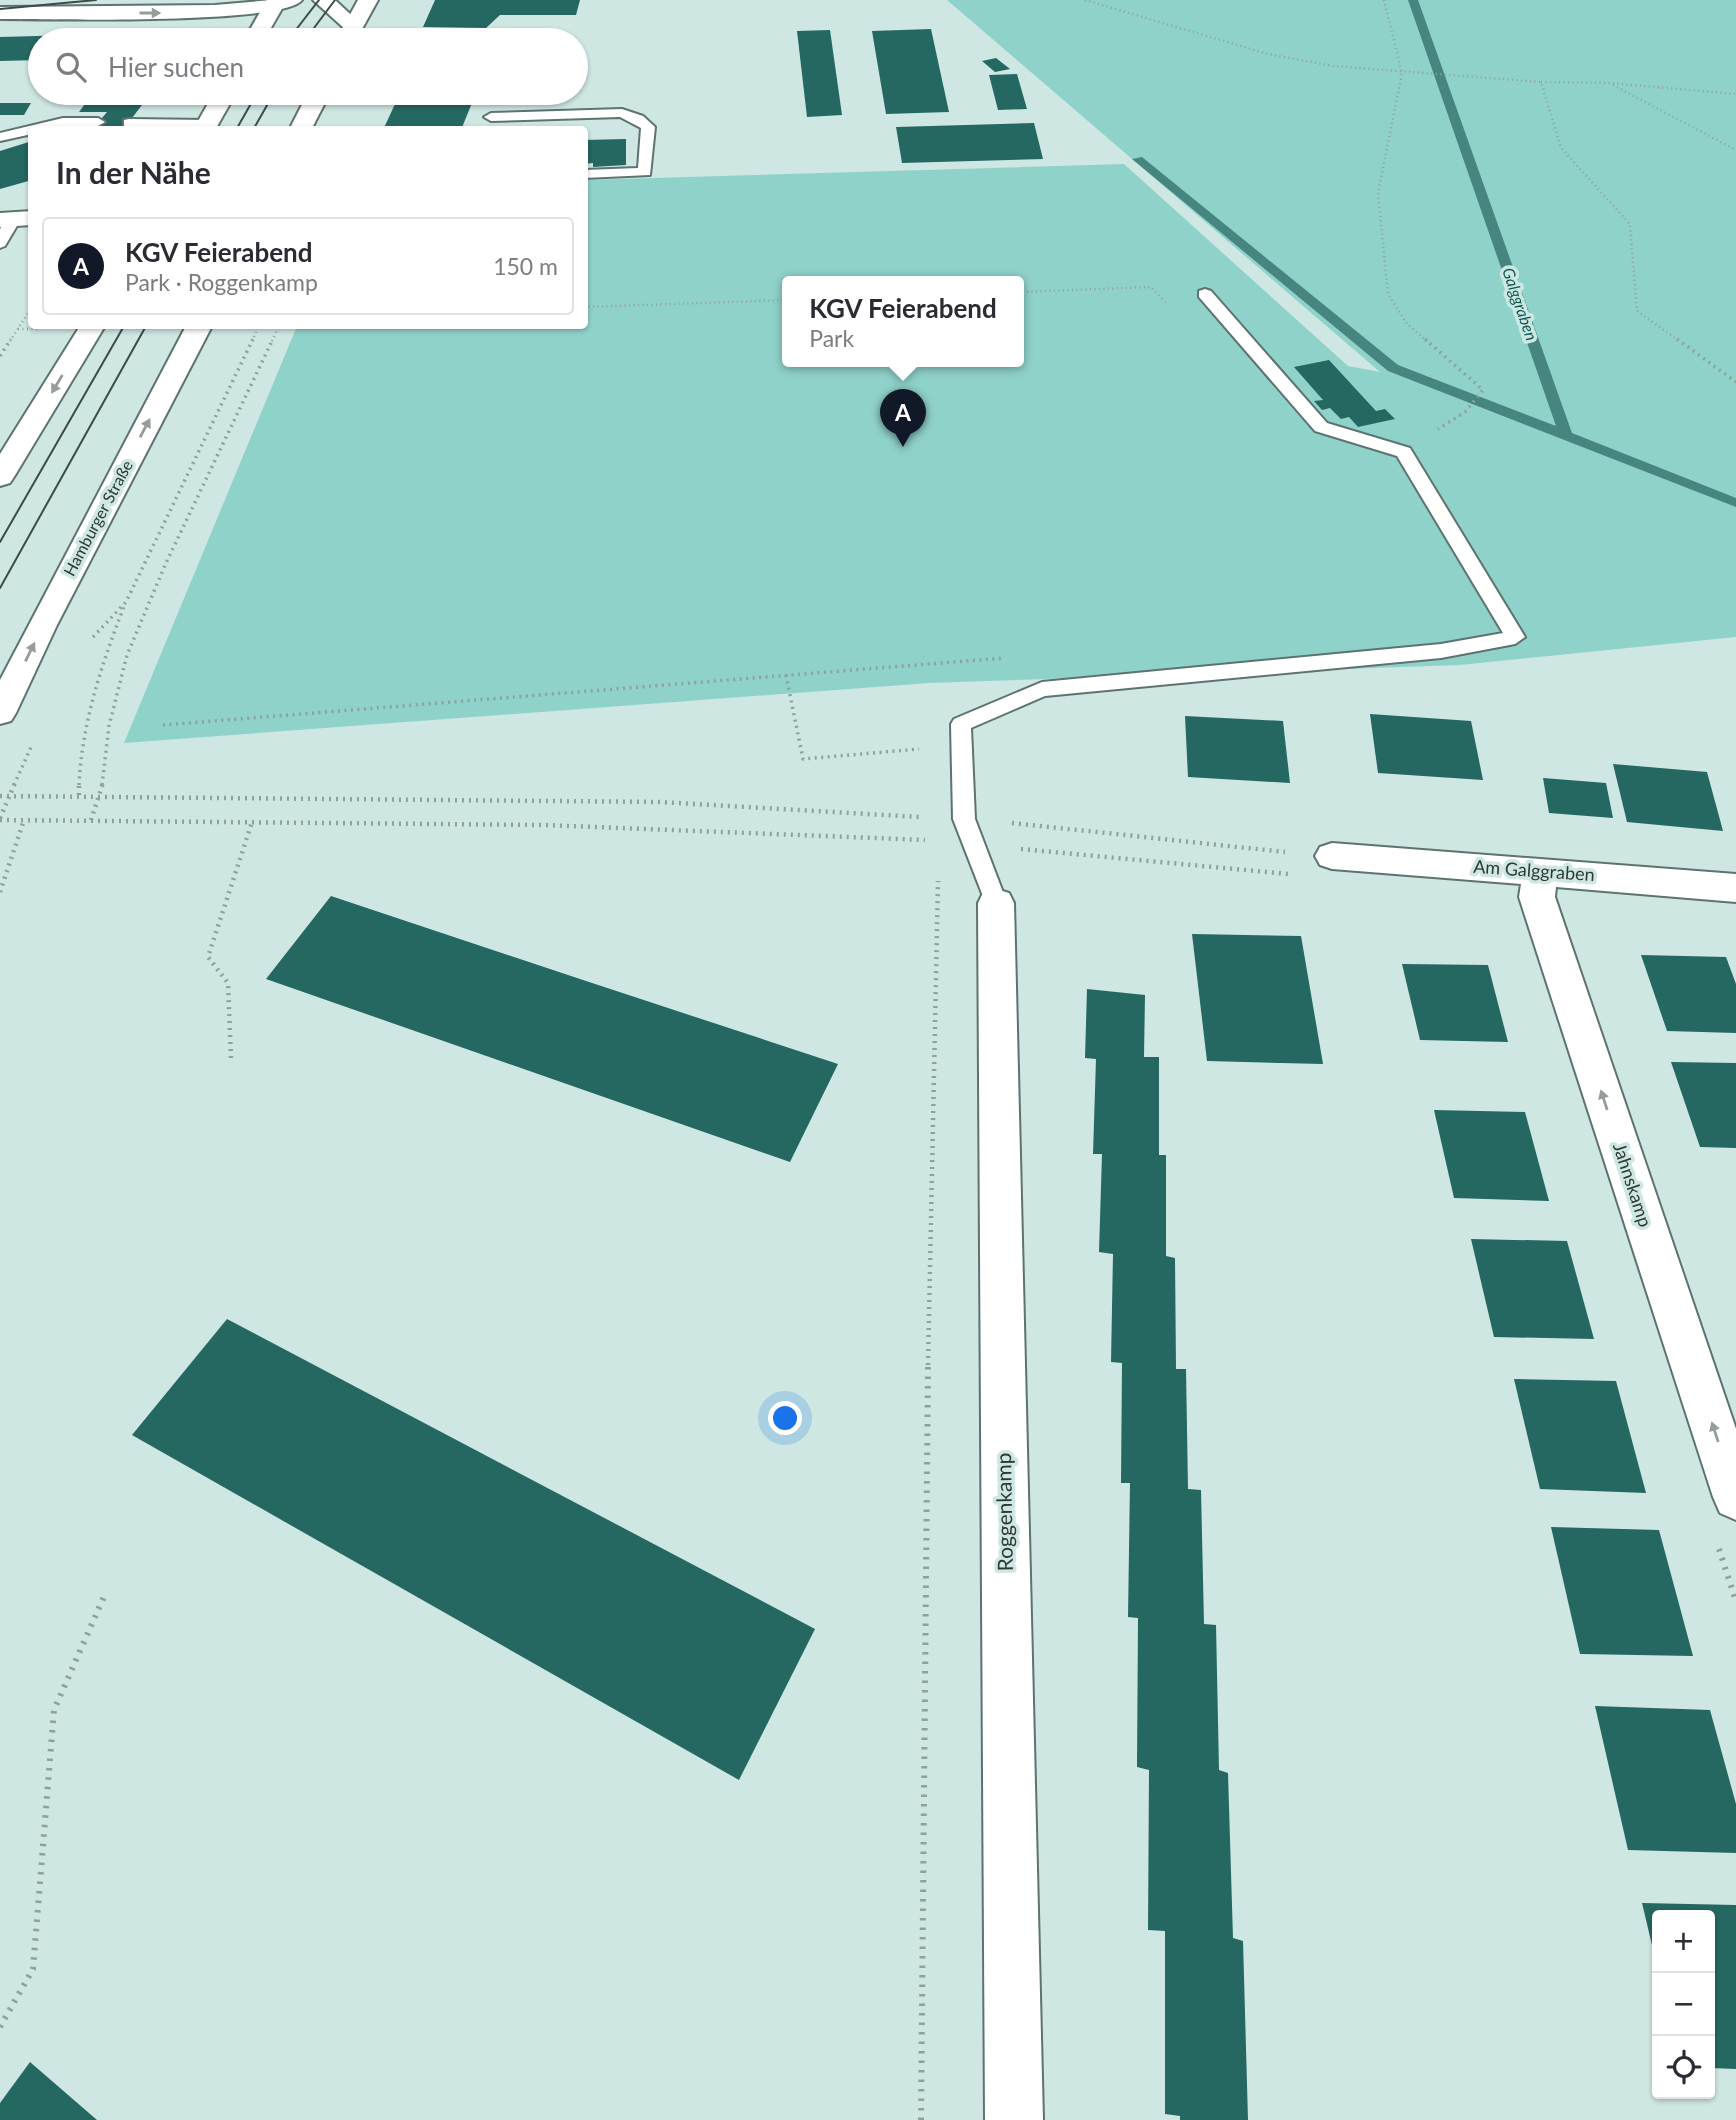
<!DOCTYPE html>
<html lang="de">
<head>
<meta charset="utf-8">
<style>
  :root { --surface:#fff; --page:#f2f2f3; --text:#2b2b33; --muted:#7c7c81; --line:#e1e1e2; --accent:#111827 }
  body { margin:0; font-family:Lato,sans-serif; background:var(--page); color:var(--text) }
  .controls { position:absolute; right:21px; bottom:21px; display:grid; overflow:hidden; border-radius:7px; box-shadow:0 2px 5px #0004 }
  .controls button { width:63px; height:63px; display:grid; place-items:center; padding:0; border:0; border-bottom:2px solid var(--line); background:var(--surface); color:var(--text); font:35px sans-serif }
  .you { position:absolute; left:786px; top:1419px; width:24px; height:24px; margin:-18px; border:5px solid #fff; border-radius:50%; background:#1a73e8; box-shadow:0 0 0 10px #1a73e833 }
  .badge { display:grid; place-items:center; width:46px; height:46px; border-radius:50%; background:var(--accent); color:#fff; font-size:23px; font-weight:700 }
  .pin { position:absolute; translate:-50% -58px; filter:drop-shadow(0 2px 4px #0008) }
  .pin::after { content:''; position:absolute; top:37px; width:24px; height:21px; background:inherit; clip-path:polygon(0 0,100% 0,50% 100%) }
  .popup { position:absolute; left:782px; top:276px; width:242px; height:91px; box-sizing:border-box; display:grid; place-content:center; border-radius:7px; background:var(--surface); filter:drop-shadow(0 2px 5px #0005); font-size:23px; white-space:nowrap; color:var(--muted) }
  .popup b { font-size:26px; color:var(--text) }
  .popup::after { content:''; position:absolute; left:50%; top:100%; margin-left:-14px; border:14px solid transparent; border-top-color:var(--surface) }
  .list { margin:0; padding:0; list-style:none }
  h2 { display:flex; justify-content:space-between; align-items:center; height:91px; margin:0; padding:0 28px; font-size:30px }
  h2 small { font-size:23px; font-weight:400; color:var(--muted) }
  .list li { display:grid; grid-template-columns:46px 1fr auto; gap:21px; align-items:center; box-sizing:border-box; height:98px; margin:0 14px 14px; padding:0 14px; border:2px solid var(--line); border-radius:7px }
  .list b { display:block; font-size:26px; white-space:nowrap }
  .list p { margin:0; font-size:23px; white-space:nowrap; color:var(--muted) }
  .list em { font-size:23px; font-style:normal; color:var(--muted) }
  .icon { flex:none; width:38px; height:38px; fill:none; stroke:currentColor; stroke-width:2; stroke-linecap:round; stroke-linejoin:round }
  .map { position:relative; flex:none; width:1736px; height:2120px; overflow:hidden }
  .search { position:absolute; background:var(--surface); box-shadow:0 2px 5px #0004; left:28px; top:28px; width:560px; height:77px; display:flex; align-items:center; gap:18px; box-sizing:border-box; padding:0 24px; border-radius:38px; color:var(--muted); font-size:26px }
  .panel { position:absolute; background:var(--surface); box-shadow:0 2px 5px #0004; left:28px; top:126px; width:560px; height:203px; border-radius:7px }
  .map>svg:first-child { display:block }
  .green { fill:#8fd2ca; fill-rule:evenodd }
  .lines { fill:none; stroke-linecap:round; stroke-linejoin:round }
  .stream { fill:#478680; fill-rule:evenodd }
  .building { fill:#256761 }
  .service-casing { stroke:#5d7370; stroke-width:4 }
  .minor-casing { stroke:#5d7370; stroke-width:4 }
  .tertiary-casing { stroke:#5d7370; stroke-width:4 }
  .secondary-casing { stroke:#5d7370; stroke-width:4 }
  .path-far3 { stroke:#8ea19e; stroke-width:2.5; stroke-dasharray:1 3.5; stroke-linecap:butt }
  .path-far2 { stroke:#8ea19e; stroke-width:3.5; stroke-dasharray:2 4.5; stroke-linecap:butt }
  .path-far1 { stroke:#8ea19e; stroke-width:4.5; stroke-dasharray:2 5; stroke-linecap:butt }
  .path { stroke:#8ea19e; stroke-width:6; stroke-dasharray:2.5 7; stroke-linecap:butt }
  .service { fill:#fff; fill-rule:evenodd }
  .minor { fill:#fff; fill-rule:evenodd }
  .tertiary { fill:#fff; fill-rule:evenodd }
  .secondary { fill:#fff; fill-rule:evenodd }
  .tram { stroke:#3e4a48; stroke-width:2 }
  .oneway { fill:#969c9a }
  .labels { text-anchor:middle; stroke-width:7; stroke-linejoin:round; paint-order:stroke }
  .far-water-label { font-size:16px; font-style:italic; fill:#0d5752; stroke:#cee7e3 }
  .far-street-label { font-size:16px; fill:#2e3836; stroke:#cee7e3 }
  .street-label { font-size:18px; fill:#2e3836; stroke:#cee7e3 }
  .near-street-label { font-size:21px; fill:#2e3836; stroke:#cee7e3 }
</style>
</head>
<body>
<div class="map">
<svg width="1736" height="2120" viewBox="0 0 1736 2120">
  <rect width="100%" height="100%" fill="#cee7e3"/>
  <path class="green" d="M 947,0 L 1736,0 L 1736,637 L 1460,665 L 929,683 L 124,743 L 297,326 L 584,326 L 585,180 L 1124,164 L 1348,366 L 1380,372 ZM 788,281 L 1018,281 L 1018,361 L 788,361 Z"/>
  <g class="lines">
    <polygon class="stream" points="1408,0 1418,0 1572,433 1736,498 1736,507 1388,371 1132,159 1142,157 1398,365 1556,426"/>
  </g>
  <g class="building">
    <polygon points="435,0 580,0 576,15 500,15 486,28 423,27"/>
    <polygon points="931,29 949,112 886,114 872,31"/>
    <polygon points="830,30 842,115 807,117 797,31"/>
    <polygon points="189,32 184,40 40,40 40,60 0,61 0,37"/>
    <polygon points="996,58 1010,69 995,72 982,61"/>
    <polygon points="1017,74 1027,109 998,110 989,75"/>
    <polygon points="93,93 151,93 123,130 92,130 107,112 79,112"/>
    <polygon points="400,93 476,93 461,130 383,130"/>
    <polygon points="0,103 31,103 24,115 0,115"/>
    <polygon points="1034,123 1043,159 902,163 896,127"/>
    <polygon points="626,139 626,165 593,167 593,163 584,164 584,140"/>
    <polygon points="32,141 32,180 0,189 0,151"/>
    <polygon points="1329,360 1376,411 1385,409 1395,419 1358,427 1349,417 1341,419 1330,408 1322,410 1314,401 1323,400 1294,367"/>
    <polygon points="1370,714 1471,721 1483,780 1378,773"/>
    <polygon points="1185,716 1283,721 1290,783 1188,777"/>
    <polygon points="1613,764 1707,772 1723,831 1627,822"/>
    <polygon points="1543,778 1606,783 1613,818 1549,813"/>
    <polygon points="331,896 577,978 838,1064 790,1162 266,979"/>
    <polygon points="1192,934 1301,936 1323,1064 1207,1061"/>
    <polygon points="1641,955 1726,957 1736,984 1736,1033 1667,1031"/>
    <polygon points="1402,964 1488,965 1508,1042 1420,1040"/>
    <polygon points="1087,989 1145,995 1144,1057 1159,1057 1159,1155 1166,1155 1166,1256 1175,1258 1176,1369 1186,1369 1188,1489 1201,1490 1204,1624 1216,1625 1219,1770 1228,1773 1233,1938 1243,1941 1248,2120 1180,2120 1180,2116 1165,2114 1165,1931 1148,1930 1149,1770 1137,1767 1138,1618 1128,1617 1130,1483 1121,1483 1122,1363 1111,1362 1113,1254 1099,1252 1102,1154 1093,1154 1096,1059 1085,1058"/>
    <polygon points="1671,1062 1736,1063 1736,1148 1700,1147"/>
    <polygon points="1434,1110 1525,1112 1549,1201 1454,1198"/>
    <polygon points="1471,1239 1567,1241 1594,1339 1494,1337"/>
    <polygon points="227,1319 815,1629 739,1780 132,1435"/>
    <polygon points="1514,1379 1616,1381 1646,1493 1540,1489"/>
    <polygon points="1551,1527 1659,1530 1693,1656 1580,1654"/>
    <polygon points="1595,1706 1710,1710 1736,1804 1736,1853 1628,1850"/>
    <polygon points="1642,1903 1736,1905 1736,2069 1710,2068 1710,1915 1657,1915 1656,1962"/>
    <polygon points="30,2062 97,2120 0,2120 0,2103"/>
  </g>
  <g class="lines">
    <g class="service-casing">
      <g id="service">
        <polygon points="622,109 643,116 655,127 650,175 584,178 584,170 638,168 641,128 620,117 491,121 484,117 491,113"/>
        <polygon points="63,118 98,118 105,122 98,126 32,130 32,134 0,141 0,133"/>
        <polygon points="129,119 208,120 215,124 208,128 124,126 124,120"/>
        <polygon points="13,214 21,219 5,246 0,248 0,229 8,216"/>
        <polygon points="1205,289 1211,291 1327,423 1410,448 1525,637 1515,644 1441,658 1045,696 971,728 975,819 1007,903 1004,909 996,912 988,909 953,819 951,724 954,719 1042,682 1441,644 1503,633 1397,456 1315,431 1199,297 1199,291"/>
      </g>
    </g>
    <g class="minor-casing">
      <g id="minor">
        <polygon points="32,211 32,225 0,227 0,213"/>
        <polygon points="1332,843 1736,874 1736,902 1556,887 1555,897 1736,1429 1736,1520 1720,1513 1713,1497 1519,897 1521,884 1332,869 1320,865 1315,856 1320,847"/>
        <polygon points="996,889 1009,893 1014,903 1043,2120 985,2120 978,903 983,893"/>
      </g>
    </g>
    <g class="tertiary-casing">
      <g id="tertiary">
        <path d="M 272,0 L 302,0 C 284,25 43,19 0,19 L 0,7 L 215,5 Z"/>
        <polygon points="313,0 335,0 363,26 360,30 346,30"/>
      </g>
    </g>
    <g class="secondary-casing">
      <g id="secondary">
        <polygon points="267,0 287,0 264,40 244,40"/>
        <polygon points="358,0 378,0 356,40 336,40"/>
        <polygon points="214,93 236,93 215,130 193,130"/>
        <polygon points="308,93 330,93 311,130 289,130"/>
        <polygon points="80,326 105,326 14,477 10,483 0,486 0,454"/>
        <polygon points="186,326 212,326 57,625 16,713 11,721 0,724 0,680"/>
      </g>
    </g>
    <g class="path-far3">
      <polyline points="1085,0 1268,54 1333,66 1541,82 1561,148 1630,224 1637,311 1679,341"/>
      <polyline points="1384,0 1402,73 1378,193 1388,294 1407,324 1427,341"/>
      <polyline points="1541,82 1610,83 1736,94"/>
      <polyline points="1613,85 1736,150"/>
      <polyline points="363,103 368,93"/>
      <polyline points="1018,292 1151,287 1165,302"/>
      <polyline points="584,307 788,300"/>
      <polyline points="18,329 37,329"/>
      <polyline points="10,341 32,307"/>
      <polyline points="252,341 259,326"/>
      <polyline points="272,341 279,326"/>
    </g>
    <g class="path-far2">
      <polyline points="1425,339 1483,390 1465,412 1438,429"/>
      <polyline points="1677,339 1736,382"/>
      <polyline points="0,356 11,339"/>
      <polyline points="93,637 126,602 253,339"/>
      <polyline points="786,675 803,759 919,749"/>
      <polyline points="163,725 1004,658"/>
      <polyline points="14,785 32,745"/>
      <path d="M 79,785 C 82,722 102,663 125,604"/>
      <polyline points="102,785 109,726 127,655 166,563 273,339"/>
    </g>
    <g class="path-far1">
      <polyline points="79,795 79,783"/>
      <polyline points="0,796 660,802 919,817"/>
      <polyline points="0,818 15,783"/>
      <polyline points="0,820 544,825 925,840"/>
      <polyline points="91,820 103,783"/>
      <polyline points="1012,823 1285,852"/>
      <polyline points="1021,849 1288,874"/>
      <polyline points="0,892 24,820"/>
      <polyline points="231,1058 228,983 208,957 252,822"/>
      <polyline points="928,1365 938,881"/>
    </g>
    <g class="path">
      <polyline points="1719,1549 1736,1601"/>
      <polyline points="0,2027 33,1969 54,1710 106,1592"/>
      <polyline points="921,2120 928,1363"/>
    </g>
    <use href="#service" class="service"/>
    <use href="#minor" class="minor"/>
    <use href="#tertiary" class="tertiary"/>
    <use href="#secondary" class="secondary"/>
    <g class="tram">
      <polyline points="0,9 96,0"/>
      <polyline points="288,40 319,0"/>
      <polyline points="305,40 335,0"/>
      <polyline points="236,130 257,93"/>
      <polyline points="253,130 274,93"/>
      <polyline points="0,542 124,326"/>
      <polyline points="0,588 146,326"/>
    </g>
  </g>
  <defs><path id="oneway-solid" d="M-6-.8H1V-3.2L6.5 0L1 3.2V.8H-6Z" transform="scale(1.75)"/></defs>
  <g class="oneway">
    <use href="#oneway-solid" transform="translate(150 13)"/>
    <use href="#oneway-solid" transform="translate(57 384) rotate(121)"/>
    <use href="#oneway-solid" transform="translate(145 428) rotate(-62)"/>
    <use href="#oneway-solid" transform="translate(30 652) rotate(-64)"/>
    <use href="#oneway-solid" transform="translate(1604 1100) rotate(-108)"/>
    <use href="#oneway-solid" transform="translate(1715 1432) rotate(-108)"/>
  </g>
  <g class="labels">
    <g class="far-water-label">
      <text transform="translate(1520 304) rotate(71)" y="6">Galggraben</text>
    </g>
    <g class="far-street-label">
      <text transform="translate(98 518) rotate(-62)" y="6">Hamburger Straße</text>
    </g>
    <g class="street-label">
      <text transform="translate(1534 871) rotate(4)" y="6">Am Galggraben</text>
      <text transform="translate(1632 1185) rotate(72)" y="6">Jahnskamp</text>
    </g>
    <g class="near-street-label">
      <text transform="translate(1005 1512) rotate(-91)" y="7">Roggenkamp</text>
    </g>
  </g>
</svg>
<div class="controls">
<button>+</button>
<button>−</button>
<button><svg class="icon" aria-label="locate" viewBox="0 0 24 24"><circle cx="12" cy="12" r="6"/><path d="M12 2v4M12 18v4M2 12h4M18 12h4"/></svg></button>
</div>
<div class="you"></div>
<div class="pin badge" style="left:903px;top:447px">A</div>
<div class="popup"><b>KGV Feierabend</b>Park</div>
<div class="search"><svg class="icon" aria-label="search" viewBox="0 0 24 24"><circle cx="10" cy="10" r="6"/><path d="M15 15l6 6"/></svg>Hier suchen</div>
<section class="panel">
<h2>In der Nähe<small></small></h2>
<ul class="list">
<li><span class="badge">A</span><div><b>KGV Feierabend</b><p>Park · Roggenkamp</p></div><em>150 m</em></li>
</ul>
</section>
</div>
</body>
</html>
